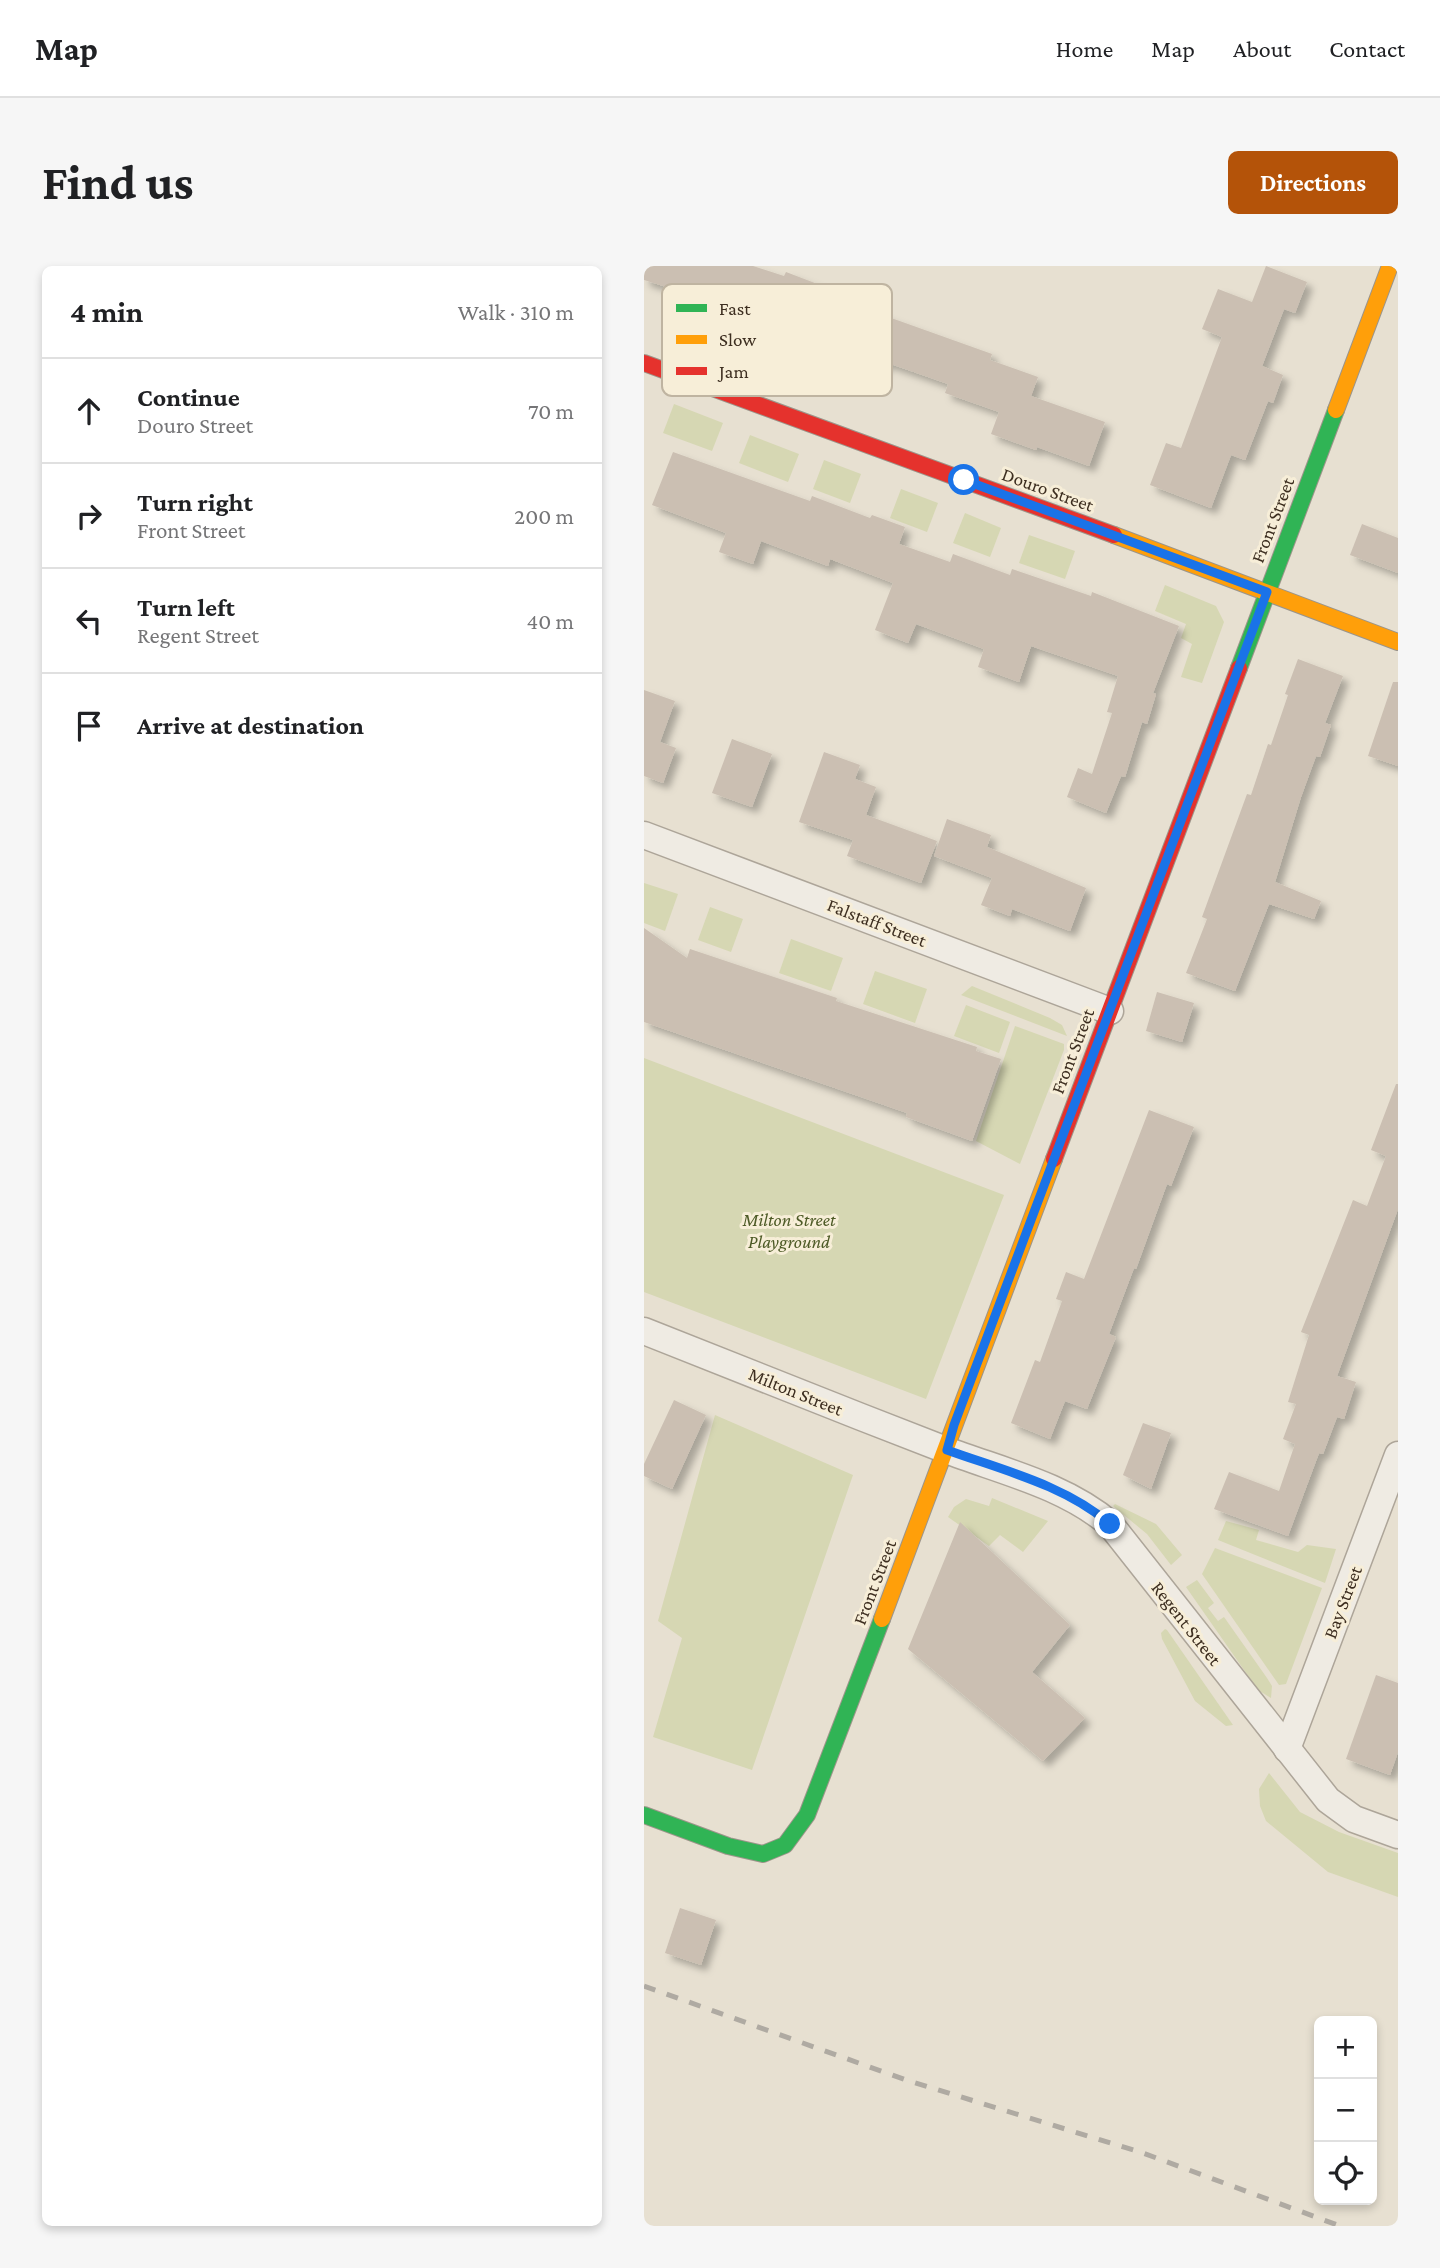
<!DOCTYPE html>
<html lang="en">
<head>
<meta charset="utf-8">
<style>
  :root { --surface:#fff; --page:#f6f6f6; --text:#202124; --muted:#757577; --line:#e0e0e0; --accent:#b45309 }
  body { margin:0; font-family:"Crimson Pro",serif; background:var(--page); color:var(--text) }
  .controls { position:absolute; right:21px; bottom:21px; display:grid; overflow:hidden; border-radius:10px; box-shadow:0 4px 10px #0003 }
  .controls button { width:63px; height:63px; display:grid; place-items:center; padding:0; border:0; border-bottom:2px solid var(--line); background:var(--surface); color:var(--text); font:35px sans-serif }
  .stop { position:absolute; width:21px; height:21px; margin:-16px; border:5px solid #1a73e8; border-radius:50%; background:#fff }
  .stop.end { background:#1a73e8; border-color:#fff; box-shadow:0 2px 7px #0008 }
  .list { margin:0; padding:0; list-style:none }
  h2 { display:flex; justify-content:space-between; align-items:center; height:91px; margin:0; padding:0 28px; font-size:30px }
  h2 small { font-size:23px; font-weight:400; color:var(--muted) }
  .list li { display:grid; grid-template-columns:46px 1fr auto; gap:21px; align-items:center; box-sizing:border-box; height:105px; padding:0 28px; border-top:2px solid var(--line) }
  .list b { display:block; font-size:26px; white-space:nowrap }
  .list p { margin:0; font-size:23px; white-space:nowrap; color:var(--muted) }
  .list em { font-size:23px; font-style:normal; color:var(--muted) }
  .icon { flex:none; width:38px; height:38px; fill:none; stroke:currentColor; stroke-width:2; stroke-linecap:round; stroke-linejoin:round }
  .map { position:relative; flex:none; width:754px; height:1960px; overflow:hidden; border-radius:10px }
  header { display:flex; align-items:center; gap:42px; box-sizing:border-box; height:98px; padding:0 35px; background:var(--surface); border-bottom:2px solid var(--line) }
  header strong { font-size:33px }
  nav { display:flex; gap:38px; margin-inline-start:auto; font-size:24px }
  .intro { display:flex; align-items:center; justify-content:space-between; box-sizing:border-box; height:168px; padding:0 42px }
  h1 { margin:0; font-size:49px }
  .button { padding:18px 32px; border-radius:10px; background:var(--accent); color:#fff; font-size:24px; font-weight:700 }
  main { display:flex; gap:42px; padding:0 42px }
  aside { flex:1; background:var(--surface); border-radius:10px; box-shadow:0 4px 10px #0003 }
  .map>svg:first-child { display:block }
  .green { fill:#d6d7b3 }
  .building { fill:#cbbfb2; filter:url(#shadow) }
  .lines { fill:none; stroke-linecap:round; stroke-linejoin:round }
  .street-casing { stroke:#ada599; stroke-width:29 }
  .fast-casing { stroke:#9c958a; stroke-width:18 }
  .slow-casing { stroke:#9c958a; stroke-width:18 }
  .jam-casing { stroke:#9c958a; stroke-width:18 }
  .street { stroke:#efebe3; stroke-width:26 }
  .fast { stroke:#30b455; stroke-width:16 }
  .slow { stroke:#ff9f0a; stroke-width:16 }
  .jam { stroke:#e5322d; stroke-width:16 }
  .rail { stroke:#afaaa2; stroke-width:5; stroke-dasharray:12 12; stroke-linecap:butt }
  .route { stroke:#1a73e8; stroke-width:9 }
  .labels { text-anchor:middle; stroke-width:6; stroke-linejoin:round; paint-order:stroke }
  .street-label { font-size:19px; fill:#3d2e20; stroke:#f7eed8 }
  .park-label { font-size:19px; font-style:italic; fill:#4d5a26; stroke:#f7eed8 }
  .key { fill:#f7eed8; stroke:#bfb4a1; stroke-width:2 }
  .key-label { font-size:19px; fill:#3d2e20 }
</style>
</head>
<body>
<header>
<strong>Map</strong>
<nav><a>Home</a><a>Map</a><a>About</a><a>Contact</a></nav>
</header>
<div class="intro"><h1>Find us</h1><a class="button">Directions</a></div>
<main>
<aside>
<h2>4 min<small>Walk · 310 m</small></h2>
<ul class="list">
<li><svg class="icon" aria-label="ahead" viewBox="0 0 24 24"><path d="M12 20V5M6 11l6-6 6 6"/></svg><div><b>Continue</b><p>Douro Street</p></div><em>70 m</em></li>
<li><svg class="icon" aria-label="right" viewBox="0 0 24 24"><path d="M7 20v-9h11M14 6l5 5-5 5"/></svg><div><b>Turn right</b><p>Front Street</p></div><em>200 m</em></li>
<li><svg class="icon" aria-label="left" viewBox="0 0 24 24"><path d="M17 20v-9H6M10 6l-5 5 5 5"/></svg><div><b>Turn left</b><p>Regent Street</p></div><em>40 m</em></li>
<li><svg class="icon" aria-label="arrive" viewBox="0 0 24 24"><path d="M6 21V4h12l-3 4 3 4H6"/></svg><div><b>Arrive at destination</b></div></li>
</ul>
</aside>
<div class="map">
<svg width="754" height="1960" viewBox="0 0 754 1960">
  <defs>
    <filter id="shadow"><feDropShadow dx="6" dy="6" stdDeviation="3.5" flood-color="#0004"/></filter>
  </defs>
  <rect width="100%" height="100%" fill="#e7e0d1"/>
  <g class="green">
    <polygon points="30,138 79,157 68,185 19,167"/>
    <polygon points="106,169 155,188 144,216 95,197"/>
    <polygon points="180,194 217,208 206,237 169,223"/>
    <polygon points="257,223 294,237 283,266 246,252"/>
    <polygon points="321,247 357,262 346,291 309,277"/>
    <polygon points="385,269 431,285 421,313 375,297"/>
    <polygon points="521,319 572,340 580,356 558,417 537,411 548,378 537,372 542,358 511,345"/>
    <polygon points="0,617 34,628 21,665 0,657"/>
    <polygon points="66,641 99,653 87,686 54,674"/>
    <polygon points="147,673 199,692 187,725 135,707"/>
    <polygon points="231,705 283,723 271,757 219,738"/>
    <polygon points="328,720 406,752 418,759 423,770 317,729"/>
    <polygon points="322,739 366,756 355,787 310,770"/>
    <polygon points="371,760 420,778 420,784 376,898 332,875"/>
    <polygon points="0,792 360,929 282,1133 0,1026"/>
    <polygon points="71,1149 209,1209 108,1504 9,1471 38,1372 14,1355"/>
    <polygon points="348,1232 404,1255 379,1286 356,1269 345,1280 304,1251 310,1241 322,1233 345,1240"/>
    <polygon points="471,1238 512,1258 538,1289 527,1299 503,1268 469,1240"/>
    <polygon points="582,1255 615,1264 612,1274 654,1286 663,1279 692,1283 681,1317 574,1274"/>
    <polygon points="571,1282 678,1322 642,1418 635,1419 558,1308"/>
    <polygon points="553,1314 570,1337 564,1342 574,1355 580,1351 623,1412 628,1420 627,1432 614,1424 542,1321"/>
    <polygon points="521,1363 523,1364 589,1459 582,1460 551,1435 518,1373 517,1367"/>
    <polygon points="625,1507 656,1546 695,1566 754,1587 754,1631 684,1606 622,1555 616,1540 615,1523"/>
  </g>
  <g class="building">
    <polygon points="0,0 109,0 140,10 142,6 176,19 171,31 234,54 236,48 348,88 346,94 394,111 387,130 461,156 445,200 393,181 392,184 347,168 355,146 301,127 304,118 241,96 233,116 205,106 203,110 149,90 147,95 112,82 116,73 55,51 61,33 0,14"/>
    <polygon points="622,0 663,16 651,47 640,43 618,100 639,109 629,137 624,135 601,194 587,189 567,242 506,219 522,177 537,182 578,71 558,63 574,23 608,36"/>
    <polygon points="29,186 166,235 168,230 226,252 228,249 261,261 255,278 306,296 309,288 366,309 368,303 447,330 448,326 535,360 509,427 512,428 503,458 498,456 481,511 477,510 462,547 423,531 434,502 448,508 468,447 463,446 474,410 387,380 375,416 334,401 340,383 272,358 264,377 231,364 249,317 186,293 184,300 117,275 109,298 75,286 82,267 8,239"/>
    <polygon points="718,258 754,272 754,307 706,289"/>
    <polygon points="654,393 699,410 681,457 687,459 676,491 672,490 657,531 631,616 677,635 670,653 625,638 591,725 542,707 563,653 558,651 603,528 607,529 624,478 627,479 644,429 641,428"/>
    <polygon points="749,416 754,416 754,500 724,490"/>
    <polygon points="0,424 31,435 16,476 32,482 19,517 0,510"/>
    <polygon points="88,473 128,488 108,541 68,527"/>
    <polygon points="180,486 216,499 211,513 232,521 222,549 293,575 277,617 203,590 209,574 155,556"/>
    <polygon points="303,553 347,569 343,581 442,622 426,665 368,643 366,650 337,639 348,612 290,590"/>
    <polygon points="0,662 43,692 46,683 193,732 192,735 333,781 332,785 357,793 328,875 262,851 263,847 0,756"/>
    <polygon points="513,726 550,737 538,776 502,765"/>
    <polygon points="752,818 754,818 754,943 693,1110 712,1116 700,1153 693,1151 679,1188 675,1187 644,1270 570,1243 585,1206 635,1225 651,1178 639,1173 652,1138 644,1136 665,1069 657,1066 709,934 723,940 742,890 727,884"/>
    <polygon points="505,844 550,861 527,920 523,918 492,1003 490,1002 465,1068 472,1071 443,1143 421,1135 406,1173 367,1157 391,1094 396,1096 418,1035 412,1033 422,1006 440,1013"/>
    <polygon points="30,1134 62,1149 28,1223 0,1210 0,1198"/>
    <polygon points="499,1157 527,1167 507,1223 479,1209"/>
    <polygon points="316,1256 426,1359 388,1406 441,1452 399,1495 264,1383"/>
    <polygon points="732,1409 754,1417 754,1486 746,1509 702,1493"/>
    <polygon points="36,1642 72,1654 57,1699 21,1687"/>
  </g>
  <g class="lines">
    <g class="street-casing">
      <g id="street">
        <polyline points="0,569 466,745"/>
        <path d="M 0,1065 C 100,1105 201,1145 302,1184 C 357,1205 420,1219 466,1258 L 684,1534 L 710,1553 L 754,1569"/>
        <polyline points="643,1483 754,1189"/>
      </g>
    </g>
    <g class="fast-casing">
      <g id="fast">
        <polyline points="595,402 692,144"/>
        <polyline points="0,1549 84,1580 119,1588 141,1579 163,1549 238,1353"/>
      </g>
    </g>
    <g class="slow-casing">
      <g id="slow">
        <polyline points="692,144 746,0"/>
        <polyline points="470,269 754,376"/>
        <polyline points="238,1353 410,893"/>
      </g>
    </g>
    <g class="jam-casing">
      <g id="jam">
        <polyline points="0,97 470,269"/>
        <polyline points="410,893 595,402"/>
      </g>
    </g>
    <use href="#street" class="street"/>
    <use href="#fast" class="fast"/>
    <use href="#slow" class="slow"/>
    <use href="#jam" class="jam"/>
    <polyline class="rail" points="0,1720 262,1814 499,1887 696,1960"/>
  </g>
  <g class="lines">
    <path class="route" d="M 320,214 L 623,326 L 310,1159 L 303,1184 C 358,1204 421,1219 466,1258"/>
  </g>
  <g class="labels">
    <g class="street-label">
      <text transform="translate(404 223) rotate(20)" y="7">Douro Street</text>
      <text transform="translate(628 254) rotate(-69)" y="7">Front Street</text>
      <text transform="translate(233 656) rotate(21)" y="7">Falstaff Street</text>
      <text transform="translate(428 785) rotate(-69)" y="7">Front Street</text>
      <text transform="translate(152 1125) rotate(22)" y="7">Milton Street</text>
      <text transform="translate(230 1316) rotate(-69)" y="7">Front Street</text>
      <text transform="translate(698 1336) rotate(-69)" y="7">Bay Street</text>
      <text transform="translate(543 1357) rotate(52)" y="7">Regent Street</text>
    </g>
    <g class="park-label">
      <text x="145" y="960">Milton Street<tspan x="145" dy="22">Playground</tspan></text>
    </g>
  </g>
  <rect x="18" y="18" width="230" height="112" rx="10" class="key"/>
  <rect x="32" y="38" width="31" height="8" fill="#30b455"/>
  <rect x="32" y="69" width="31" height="9" fill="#ff9f0a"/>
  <rect x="32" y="101" width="31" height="8" fill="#e5322d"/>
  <g class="key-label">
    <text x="75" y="49">Fast</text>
    <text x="75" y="80">Slow</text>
    <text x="75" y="112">Jam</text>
  </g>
</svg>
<div class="controls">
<button>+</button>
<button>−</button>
<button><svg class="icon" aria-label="locate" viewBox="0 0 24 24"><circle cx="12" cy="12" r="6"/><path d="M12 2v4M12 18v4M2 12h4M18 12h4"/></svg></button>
</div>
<div class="stop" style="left:320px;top:214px"></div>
<div class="stop end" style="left:466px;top:1258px"></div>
</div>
</main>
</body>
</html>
